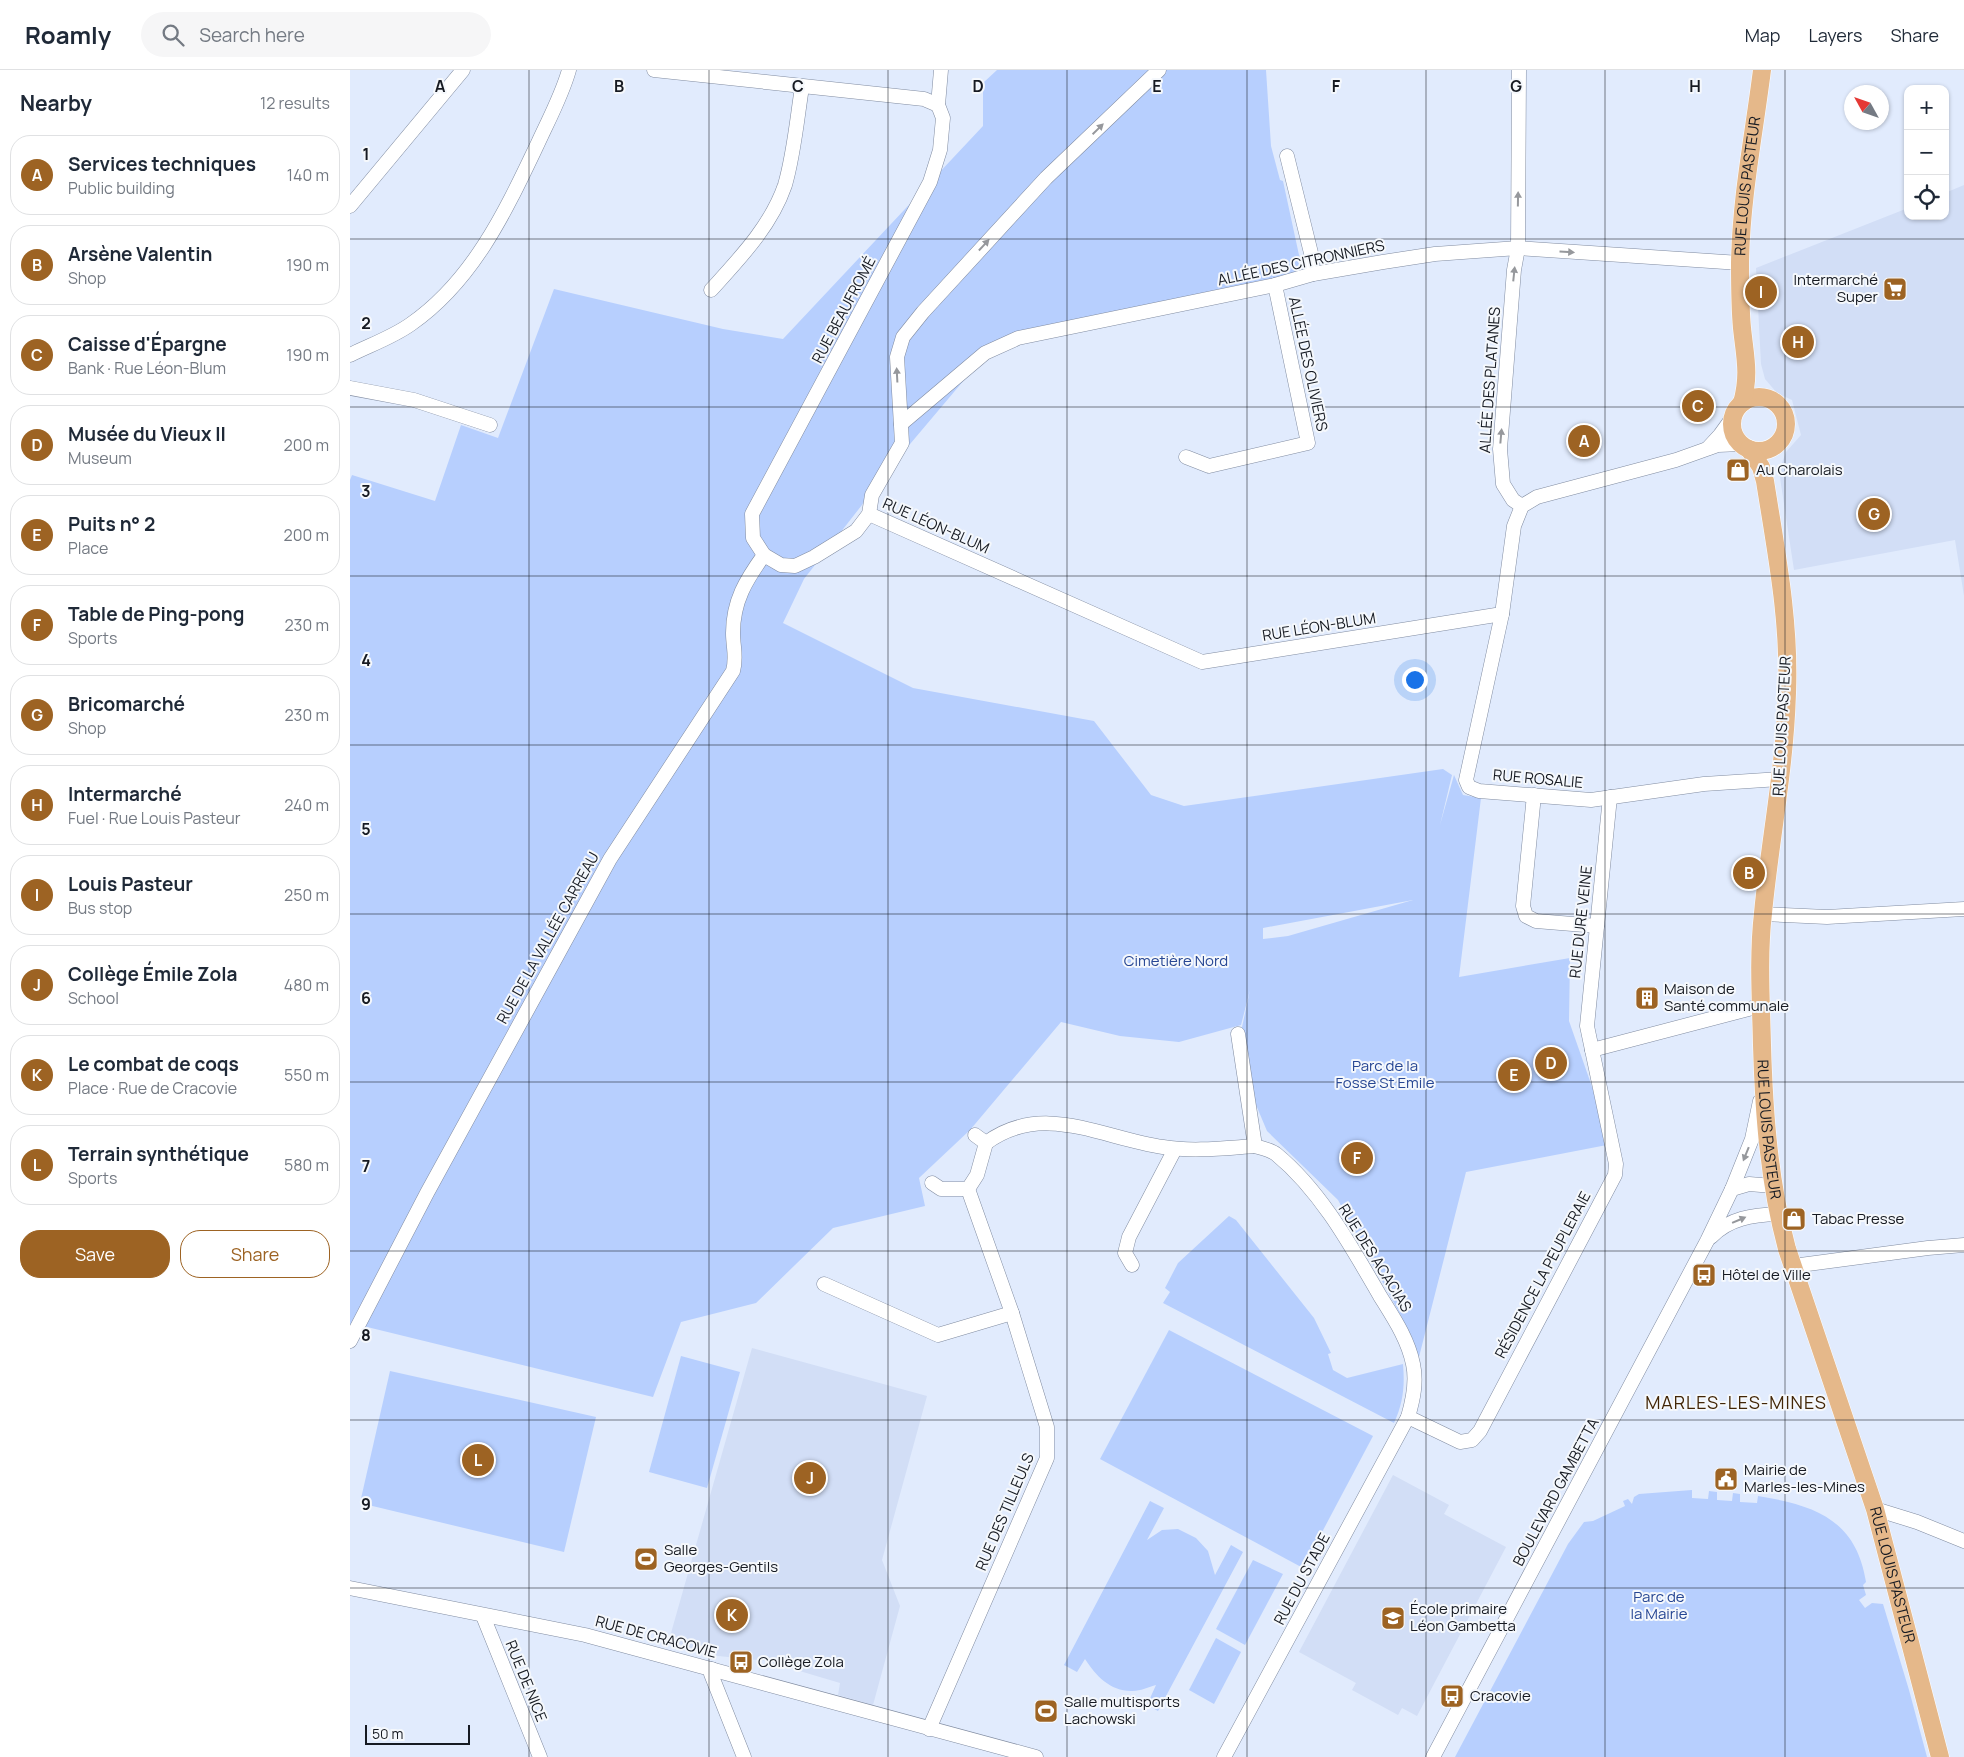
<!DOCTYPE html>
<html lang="en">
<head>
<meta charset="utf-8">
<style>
  :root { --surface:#fff; --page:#f6f6f7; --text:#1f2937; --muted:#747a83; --line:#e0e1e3; --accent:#9d6323 }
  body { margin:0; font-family:Manrope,sans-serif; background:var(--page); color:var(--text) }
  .controls { position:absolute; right:15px; top:15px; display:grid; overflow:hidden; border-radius:10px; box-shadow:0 1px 4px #0004 }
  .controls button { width:45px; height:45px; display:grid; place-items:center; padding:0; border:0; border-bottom:1px solid var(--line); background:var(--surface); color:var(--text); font:25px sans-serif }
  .compass { position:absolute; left:1494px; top:15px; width:45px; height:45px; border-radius:50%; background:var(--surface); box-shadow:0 1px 4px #0004; rotate:310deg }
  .scale { position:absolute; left:15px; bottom:12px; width:105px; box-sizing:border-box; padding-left:5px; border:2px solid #161a22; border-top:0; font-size:14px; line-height:18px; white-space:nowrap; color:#161a22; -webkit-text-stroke:4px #f5f8fc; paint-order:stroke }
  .you { position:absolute; left:1064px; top:609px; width:18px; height:18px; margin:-12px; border:4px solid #fff; border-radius:50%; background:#1a73e8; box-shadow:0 0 0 8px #1a73e833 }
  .badge { display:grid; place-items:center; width:32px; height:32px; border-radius:50%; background:var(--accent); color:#fff; font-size:16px; font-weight:700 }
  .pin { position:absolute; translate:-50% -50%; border:2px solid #fff; box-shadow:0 1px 5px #0006 }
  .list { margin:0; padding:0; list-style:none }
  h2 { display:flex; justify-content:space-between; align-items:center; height:65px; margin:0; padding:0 20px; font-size:21px }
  h2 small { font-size:16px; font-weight:400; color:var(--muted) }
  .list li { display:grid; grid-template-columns:32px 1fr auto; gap:15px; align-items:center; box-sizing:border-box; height:80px; margin:0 10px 10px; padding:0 10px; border:1px solid var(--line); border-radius:20px }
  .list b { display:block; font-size:19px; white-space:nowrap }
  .list p { margin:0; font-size:16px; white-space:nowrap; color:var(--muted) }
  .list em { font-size:16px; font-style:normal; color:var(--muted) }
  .actions { display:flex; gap:10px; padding:15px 20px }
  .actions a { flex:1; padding:11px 0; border:1px solid var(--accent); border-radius:20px; text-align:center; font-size:18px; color:var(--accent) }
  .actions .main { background:var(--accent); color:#fff }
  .icon { flex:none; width:28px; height:28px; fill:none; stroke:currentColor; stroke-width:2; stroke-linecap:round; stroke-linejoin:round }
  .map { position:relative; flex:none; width:1614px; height:1687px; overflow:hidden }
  header { display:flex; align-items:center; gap:30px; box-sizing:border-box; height:70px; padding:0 25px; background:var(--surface); border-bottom:1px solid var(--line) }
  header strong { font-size:24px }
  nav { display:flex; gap:28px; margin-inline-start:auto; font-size:18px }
  .search { width:350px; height:45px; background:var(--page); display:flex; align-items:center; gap:12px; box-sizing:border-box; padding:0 18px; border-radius:28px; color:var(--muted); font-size:19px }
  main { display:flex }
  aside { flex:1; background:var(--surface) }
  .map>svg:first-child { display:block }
  .built { fill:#d2def6 }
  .green { fill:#b7cffe; fill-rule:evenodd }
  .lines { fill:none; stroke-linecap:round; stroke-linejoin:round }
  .minor-casing { stroke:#818ca1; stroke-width:15 }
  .major-casing { stroke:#fff; stroke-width:19 }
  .minor { stroke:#fff; stroke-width:14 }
  .major { stroke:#e5b88a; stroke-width:18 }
  .oneway { fill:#96989c }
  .grid { fill:none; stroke:#161a22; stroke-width:1; stroke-opacity:0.55 }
  .labels { text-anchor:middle; stroke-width:4; stroke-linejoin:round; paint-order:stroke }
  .street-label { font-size:15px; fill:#161a22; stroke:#f5f8fc }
  .poi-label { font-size:15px; fill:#161a22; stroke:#f5f8fc; text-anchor:start }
  .park-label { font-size:15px; fill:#274794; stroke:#f5f8fc }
  .quarter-label { font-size:18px; letter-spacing:1px; fill:#422607; stroke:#f5f8fc }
  .grid-label { font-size:16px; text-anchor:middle; font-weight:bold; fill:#161a22; stroke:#f5f8fc; stroke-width:4; stroke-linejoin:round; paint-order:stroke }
</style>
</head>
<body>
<header>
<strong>Roamly</strong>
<div class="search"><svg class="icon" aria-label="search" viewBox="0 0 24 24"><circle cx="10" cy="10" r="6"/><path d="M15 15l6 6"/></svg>Search here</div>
<nav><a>Map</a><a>Layers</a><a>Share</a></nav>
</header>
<main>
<aside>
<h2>Nearby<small>12 results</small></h2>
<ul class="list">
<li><span class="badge">A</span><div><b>Services techniques</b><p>Public building</p></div><em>140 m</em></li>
<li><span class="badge">B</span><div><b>Arsène Valentin</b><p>Shop</p></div><em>190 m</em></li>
<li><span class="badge">C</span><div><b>Caisse d'Épargne</b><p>Bank · Rue Léon-Blum</p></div><em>190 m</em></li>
<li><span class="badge">D</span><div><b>Musée du Vieux II</b><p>Museum</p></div><em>200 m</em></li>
<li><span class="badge">E</span><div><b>Puits n° 2</b><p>Place</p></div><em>200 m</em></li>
<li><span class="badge">F</span><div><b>Table de Ping-pong</b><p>Sports</p></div><em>230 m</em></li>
<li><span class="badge">G</span><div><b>Bricomarché</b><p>Shop</p></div><em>230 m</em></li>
<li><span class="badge">H</span><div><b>Intermarché</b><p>Fuel · Rue Louis Pasteur</p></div><em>240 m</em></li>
<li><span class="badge">I</span><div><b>Louis Pasteur</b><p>Bus stop</p></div><em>250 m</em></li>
<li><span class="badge">J</span><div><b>Collège Émile Zola</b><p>School</p></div><em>480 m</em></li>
<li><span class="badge">K</span><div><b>Le combat de coqs</b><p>Place · Rue de Cracovie</p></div><em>550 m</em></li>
<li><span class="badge">L</span><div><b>Terrain synthétique</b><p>Sports</p></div><em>580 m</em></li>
</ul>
<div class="actions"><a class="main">Save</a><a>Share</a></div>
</aside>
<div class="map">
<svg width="1614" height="1687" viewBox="0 0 1614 1687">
  <rect width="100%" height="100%" fill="#e1ebfd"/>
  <g class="built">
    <polygon points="1614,115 1614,526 1605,470 1444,500 1429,401 1436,382 1451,365 1442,330 1427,323 1415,309 1411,294 1406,198 1558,138 1558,146 1595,146 1595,123"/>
    <polygon points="402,1278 577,1326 532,1490 550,1536 523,1635 488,1625 490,1613 416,1591 359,1585 319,1570"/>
    <polygon points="1043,1405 1099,1435 1094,1444 1156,1477 1067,1646 1052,1638 1048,1645 1002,1620 1006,1613 949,1582"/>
  </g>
  <g class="green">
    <path d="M 647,0 L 916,0 L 921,76 L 930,110 L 933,111 L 949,185 L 965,209 L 654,276 L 631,290 L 555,380 L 454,509 L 433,553 L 563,618 L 744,651 L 801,725 L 834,736 L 1093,699 L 1102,705 L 1090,755 L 1104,705 L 1113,725 L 1131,728 L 1109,907 L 1220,888 L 1219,951 L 1262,1074 L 1116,1102 L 1069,1287 L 1051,1246 L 988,1130 L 917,1061 L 901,1023 L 891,962 L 900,920 L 891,955 L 829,972 L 770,966 L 711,952 L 620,1060 L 569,1108 L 575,1136 L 483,1158 L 406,1233 L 331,1252 L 303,1327 L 9,1255 L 0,1270 L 0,410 L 2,405 L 85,431 L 111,355 L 148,368 L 204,219 L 373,259 L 433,269 L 633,56 L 633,13 ZM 1063,830 L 938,866 L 913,869 L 913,858 Z"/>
    <path d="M 879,1146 L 886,1150 L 964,1248 L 981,1283 L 978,1284 L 983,1300 L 997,1308 L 1053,1294 C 1055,1317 1053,1333 1044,1353 L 813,1233 L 820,1222 L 815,1218 L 828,1193 Z"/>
    <polygon points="819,1260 1023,1366 953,1498 750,1389"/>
    <polygon points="331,1286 390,1302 357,1418 299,1402"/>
    <polygon points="40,1301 246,1347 214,1482 10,1433"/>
    <path d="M 1342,1420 L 1342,1428 L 1358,1429 L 1359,1421 L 1367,1422 L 1367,1430 L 1382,1431 L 1383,1423 L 1390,1424 L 1390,1432 L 1407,1433 L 1408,1426 C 1464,1435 1506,1449 1516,1512 L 1513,1515 L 1516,1525 L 1509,1530 L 1515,1538 L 1522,1533 L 1533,1534 L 1559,1620 L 1577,1687 L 1105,1687 L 1218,1474 L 1234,1452 L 1243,1451 L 1275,1436 L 1273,1431 L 1278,1429 L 1282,1434 L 1284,1427 L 1289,1424 Z"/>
    <path d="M 800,1431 L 814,1438 L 797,1470 L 812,1460 L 828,1459 L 846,1468 L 858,1481 L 865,1505 L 881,1475 L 893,1482 L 808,1641 L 797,1635 L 806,1615 C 799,1617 790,1621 783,1621 C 761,1622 746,1606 735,1589 L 727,1602 L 714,1595 Z"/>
    <polygon points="903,1490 933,1504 895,1575 866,1559"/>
    <polygon points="866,1568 891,1582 864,1634 839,1620"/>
  </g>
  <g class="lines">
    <g class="minor-casing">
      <g id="minor">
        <polyline points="304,0 574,29 588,35"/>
        <polyline points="591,0 588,35 593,48 590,80 580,112 402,444 403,468 414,485 431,495 445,496 464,487 506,461 519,444 522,425 552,373 547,287 553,267 573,242 696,108 809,0"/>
        <polyline points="1169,0 1168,178 1164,200 1150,379 1153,414 1163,430 1172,436"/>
        <polyline points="937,86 961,183 963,204"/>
        <polyline points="0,136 113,0"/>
        <path d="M 361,220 C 390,188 421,156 435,115 C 444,84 447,49 452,17"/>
        <path d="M 0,285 C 20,275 43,267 61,254 C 124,210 156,140 188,73 C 199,49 212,25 219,0"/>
        <polyline points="0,318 64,330 140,355"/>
        <polyline points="551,354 635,283 668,268 925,215 963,204 1033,192 1085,184 1168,178 1390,193"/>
        <polyline points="1358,378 1370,365 1383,347"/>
        <polyline points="836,387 859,396 958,373 925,215"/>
        <polyline points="519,444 852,592 1152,544 1164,456 1172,436 1187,427 1326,390 1368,375 1391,374"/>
        <polyline points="1152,544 1116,710 1119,717 1129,721 1241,730 1354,714 1431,709"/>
        <polyline points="1184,725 1173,836 1176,846 1186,851 1247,856"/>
        <polyline points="1412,844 1477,847 1614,839"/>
        <polyline points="1242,980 1410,936"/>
        <path d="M 636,1073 C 693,1031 751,1068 813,1077 C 843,1082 875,1078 905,1076"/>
        <polyline points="582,1113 591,1119 618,1119 627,1105 636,1073 625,1065"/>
        <polyline points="1382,1119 1399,1114 1423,1116"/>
        <path d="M 1361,1167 C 1379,1148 1403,1145 1428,1144"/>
        <polyline points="782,1195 775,1183 779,1167 825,1079"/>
        <polyline points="1443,1196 1578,1178 1614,1175"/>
        <polyline points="474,1214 588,1265 662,1243"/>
        <path d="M 0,1271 L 77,1123 L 260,789 L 383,601 C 387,587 383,577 383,563 C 383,531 396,510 414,485"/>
        <polyline points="1058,1347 1110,1372 1122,1370 1130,1361 1265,1105 1266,1094 1237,956 1260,727"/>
        <polyline points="1525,1439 1567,1452 1614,1471"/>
        <polyline points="0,1518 235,1565 686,1687"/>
        <polyline points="133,1546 190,1687"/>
        <polyline points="362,1599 361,1604 394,1687"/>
        <polyline points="579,1659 697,1388 697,1357 662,1243 618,1119"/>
        <path d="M 874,1687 L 1058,1347 C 1063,1330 1067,1312 1063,1294 C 1058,1269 1043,1247 1030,1226 C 1001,1176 971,1121 926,1084 C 921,1080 912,1078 905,1076 L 888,964"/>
        <polyline points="1083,1687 1357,1171 1382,1119 1402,1069 1410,1031"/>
      </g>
    </g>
    <g class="major-casing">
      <g id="major">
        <circle cx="1409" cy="354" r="27"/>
        <path id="s1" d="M 1392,333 C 1400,304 1395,287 1392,258 C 1390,237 1390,215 1390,193 C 1391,128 1404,64 1412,0"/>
        <path id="s2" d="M 1399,379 L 1411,397 L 1415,411 C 1426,481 1440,551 1437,623 C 1435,697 1420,770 1413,843 C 1408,887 1411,931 1412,975 C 1414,1044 1419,1112 1437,1179 L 1525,1439 L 1590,1687"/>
      </g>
    </g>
    <use href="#minor" class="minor"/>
    <use href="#major" class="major"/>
  </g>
  <defs><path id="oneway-solid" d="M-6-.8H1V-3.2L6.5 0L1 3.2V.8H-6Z" transform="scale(1.25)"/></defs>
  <g class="oneway">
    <use href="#oneway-solid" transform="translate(748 59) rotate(-44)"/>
    <use href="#oneway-solid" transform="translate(1168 129) rotate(-89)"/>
    <use href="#oneway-solid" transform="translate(634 175) rotate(-47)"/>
    <use href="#oneway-solid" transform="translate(1217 182) rotate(3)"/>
    <use href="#oneway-solid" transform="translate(1164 204) rotate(-84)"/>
    <use href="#oneway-solid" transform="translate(547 305) rotate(-93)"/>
    <use href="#oneway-solid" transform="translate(1151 366) rotate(-85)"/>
    <use href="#oneway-solid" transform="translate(1396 1084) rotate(112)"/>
    <use href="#oneway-solid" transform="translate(1389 1150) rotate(-23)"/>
  </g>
  <path class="grid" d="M 179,0 L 179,1687M 359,0 L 359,1687M 538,0 L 538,1687M 717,0 L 717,1687M 897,0 L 897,1687M 1076,0 L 1076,1687M 1255,0 L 1255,1687M 1435,0 L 1435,1687M 0,169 L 1614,169M 0,337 L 1614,337M 0,506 L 1614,506M 0,675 L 1614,675M 0,844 L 1614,844M 0,1012 L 1614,1012M 0,1181 L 1614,1181M 0,1350 L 1614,1350M 0,1518 L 1614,1518"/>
  <defs>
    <g id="supermarket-square" transform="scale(1.25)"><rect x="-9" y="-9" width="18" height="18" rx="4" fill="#9d6323" stroke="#f5f8fc"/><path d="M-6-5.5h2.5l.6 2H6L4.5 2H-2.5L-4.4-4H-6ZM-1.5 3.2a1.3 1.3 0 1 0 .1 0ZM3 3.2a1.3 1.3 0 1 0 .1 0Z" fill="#fff"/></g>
    <g id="shop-square" transform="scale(1.25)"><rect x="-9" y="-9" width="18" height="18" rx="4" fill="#9d6323" stroke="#f5f8fc"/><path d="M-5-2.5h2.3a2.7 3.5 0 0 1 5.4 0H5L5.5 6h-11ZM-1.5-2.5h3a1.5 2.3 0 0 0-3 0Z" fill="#fff"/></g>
    <g id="building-square" transform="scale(1.25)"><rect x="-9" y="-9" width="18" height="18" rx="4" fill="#9d6323" stroke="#f5f8fc"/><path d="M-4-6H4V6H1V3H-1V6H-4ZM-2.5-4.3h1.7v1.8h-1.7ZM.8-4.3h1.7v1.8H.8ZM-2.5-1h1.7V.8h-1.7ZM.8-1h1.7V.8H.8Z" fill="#fff"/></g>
    <g id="bus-square" transform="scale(1.25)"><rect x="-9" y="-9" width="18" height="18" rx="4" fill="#9d6323" stroke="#f5f8fc"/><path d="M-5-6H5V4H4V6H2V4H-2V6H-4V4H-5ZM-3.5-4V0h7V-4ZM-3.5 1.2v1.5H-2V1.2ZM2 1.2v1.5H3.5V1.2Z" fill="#fff"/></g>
    <g id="civic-square" transform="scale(1.25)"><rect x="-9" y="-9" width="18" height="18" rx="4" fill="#9d6323" stroke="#f5f8fc"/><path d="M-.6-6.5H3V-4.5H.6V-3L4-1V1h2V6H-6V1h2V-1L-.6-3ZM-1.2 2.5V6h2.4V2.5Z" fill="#fff"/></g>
    <g id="stadium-square" transform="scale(1.25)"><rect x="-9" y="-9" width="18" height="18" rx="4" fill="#9d6323" stroke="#f5f8fc"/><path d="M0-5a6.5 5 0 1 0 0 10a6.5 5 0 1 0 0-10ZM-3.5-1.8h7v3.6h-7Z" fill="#fff"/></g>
    <g id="school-square" transform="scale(1.25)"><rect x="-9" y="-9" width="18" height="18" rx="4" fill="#9d6323" stroke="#f5f8fc"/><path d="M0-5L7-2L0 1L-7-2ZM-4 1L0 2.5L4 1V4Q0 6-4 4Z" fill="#fff"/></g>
  </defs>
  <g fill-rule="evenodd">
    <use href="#supermarket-square" x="1545" y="219"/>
    <use href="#shop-square" x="1388" y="400"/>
    <use href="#building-square" x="1297" y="928"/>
    <use href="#shop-square" x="1444" y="1149"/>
    <use href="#bus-square" x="1354" y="1205"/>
    <use href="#civic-square" x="1376" y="1409"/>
    <use href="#stadium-square" x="296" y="1489"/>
    <use href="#school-square" x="1043" y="1548"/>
    <use href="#bus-square" x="391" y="1592"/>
    <use href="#bus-square" x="1102" y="1626"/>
    <use href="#stadium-square" x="696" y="1641"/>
  </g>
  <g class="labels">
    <g class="street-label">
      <text dy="5" stroke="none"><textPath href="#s1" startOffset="218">RUE LOUIS PASTEUR</textPath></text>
      <text transform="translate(951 193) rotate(-12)" y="5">ALLÉE DES CITRONNIERS</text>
      <text transform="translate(494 240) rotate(-62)" y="5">RUE BEAUFROMÉ</text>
      <text transform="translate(958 294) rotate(78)" y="5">ALLÉE DES OLIVIERS</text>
      <text transform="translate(1140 310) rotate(-86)" y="5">ALLÉE DES PLATANES</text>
      <text transform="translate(586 456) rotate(24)" y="5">RUE LÉON-BLUM</text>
      <text transform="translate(969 557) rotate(-9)" y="5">RUE LÉON-BLUM</text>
      <text transform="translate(1432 656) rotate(-87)" y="5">RUE LOUIS PASTEUR</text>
      <text transform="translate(1188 709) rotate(5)" y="5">RUE ROSALIE</text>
      <text transform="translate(1231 852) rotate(-84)" y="5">RUE DURE VEINE</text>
      <text transform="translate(198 868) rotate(-61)" y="5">RUE DE LA VALLÉE CARREAU</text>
      <text dy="5" stroke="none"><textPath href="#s2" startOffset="688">RUE LOUIS PASTEUR</textPath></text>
      <text transform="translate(1025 1188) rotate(58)" y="5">RUE DES ACACIAS</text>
      <text transform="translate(1193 1205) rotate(-62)" y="5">RÉSIDENCE LA PEUPLERAIE</text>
      <text transform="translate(1206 1422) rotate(-62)" y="5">BOULEVARD GAMBETTA</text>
      <text transform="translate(655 1442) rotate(-67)" y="5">RUE DES TILLEULS</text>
      <text dy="5" stroke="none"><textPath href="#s2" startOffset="1152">RUE LOUIS PASTEUR</textPath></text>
      <text transform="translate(952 1509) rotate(-62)" y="5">RUE DU STADE</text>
      <text transform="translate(306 1567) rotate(15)" y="5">RUE DE CRACOVIE</text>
      <text transform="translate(176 1611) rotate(68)" y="5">RUE DE NICE</text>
    </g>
    <g class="poi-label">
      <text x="1528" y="215" text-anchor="end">Intermarché<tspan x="1528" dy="17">Super</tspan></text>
      <text x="1406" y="405">Au Charolais</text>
      <text x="1314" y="924">Maison de<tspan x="1314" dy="17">Santé communale</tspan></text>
      <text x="1462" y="1154">Tabac Presse</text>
      <text x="1372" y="1210">Hôtel de Ville</text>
      <text x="1394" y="1405">Mairie de<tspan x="1394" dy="17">Marles-les-Mines</tspan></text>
      <text x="314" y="1485">Salle<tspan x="314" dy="17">Georges-Gentils</tspan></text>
      <text x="1060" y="1544">École primaire<tspan x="1060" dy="17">Léon Gambetta</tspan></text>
      <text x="408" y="1597">Collège Zola</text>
      <text x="1120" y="1631">Cracovie</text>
      <text x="714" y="1637">Salle multisports<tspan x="714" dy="17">Lachowski</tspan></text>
    </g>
    <g class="park-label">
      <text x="826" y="896">Cimetière Nord</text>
      <text x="1035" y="1001">Parc de la<tspan x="1035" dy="17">Fosse St Emile</tspan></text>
      <text x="1309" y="1532">Parc de<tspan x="1309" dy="17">la Mairie</tspan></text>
    </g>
    <g class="quarter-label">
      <text x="1386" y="1339">MARLES-LES-MINES</text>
    </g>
  </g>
  <g class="grid-label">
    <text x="90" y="22">A</text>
    <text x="269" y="22">B</text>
    <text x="448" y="22">C</text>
    <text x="628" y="22">D</text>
    <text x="807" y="22">E</text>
    <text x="986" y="22">F</text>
    <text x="1166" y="22">G</text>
    <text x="1345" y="22">H</text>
    <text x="16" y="90">1</text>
    <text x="16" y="259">2</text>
    <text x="16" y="427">3</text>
    <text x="16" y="596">4</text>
    <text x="16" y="765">5</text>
    <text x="16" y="934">6</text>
    <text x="16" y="1102">7</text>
    <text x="16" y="1271">8</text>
    <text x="16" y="1440">9</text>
  </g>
</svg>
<div class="controls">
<button>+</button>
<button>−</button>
<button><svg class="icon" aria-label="locate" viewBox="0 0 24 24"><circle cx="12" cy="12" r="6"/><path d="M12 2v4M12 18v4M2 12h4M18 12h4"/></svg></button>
</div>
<svg class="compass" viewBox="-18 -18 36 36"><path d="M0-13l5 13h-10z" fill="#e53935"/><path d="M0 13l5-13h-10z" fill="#747a83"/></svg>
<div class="scale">50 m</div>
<div class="you"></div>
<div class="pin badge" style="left:1234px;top:371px">A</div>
<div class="pin badge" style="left:1399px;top:803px">B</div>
<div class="pin badge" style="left:1348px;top:336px">C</div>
<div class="pin badge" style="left:1201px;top:993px">D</div>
<div class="pin badge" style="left:1164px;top:1005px">E</div>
<div class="pin badge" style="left:1007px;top:1088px">F</div>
<div class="pin badge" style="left:1524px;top:444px">G</div>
<div class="pin badge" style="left:1448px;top:272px">H</div>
<div class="pin badge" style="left:1411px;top:222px">I</div>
<div class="pin badge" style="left:460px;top:1408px">J</div>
<div class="pin badge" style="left:382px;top:1545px">K</div>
<div class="pin badge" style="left:128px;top:1390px">L</div>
</div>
</main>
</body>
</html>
